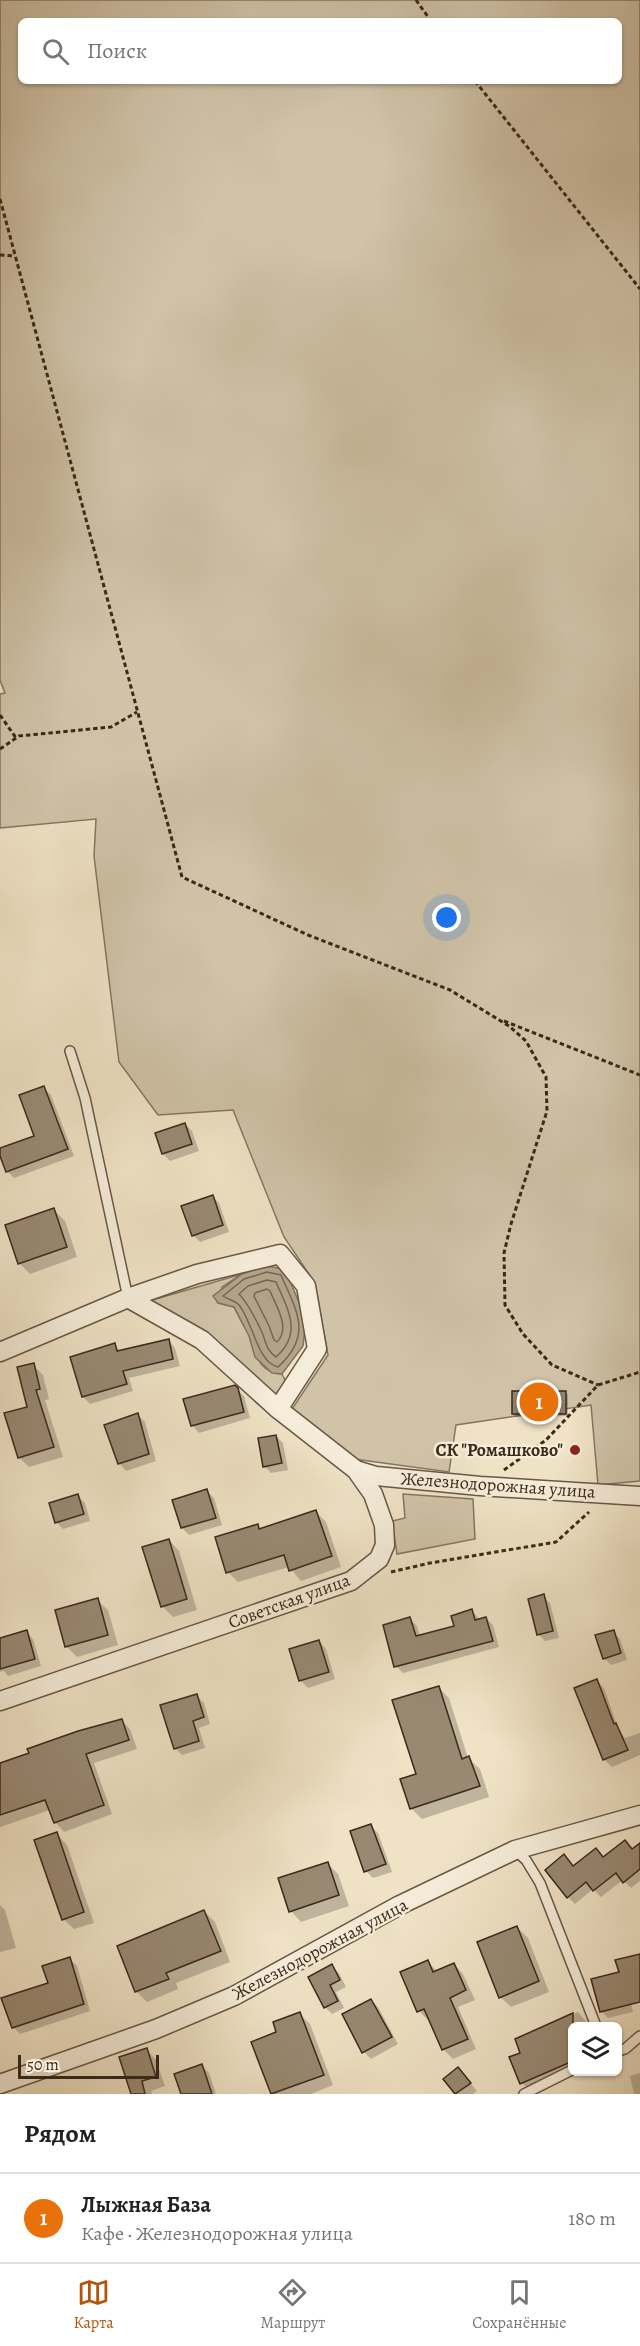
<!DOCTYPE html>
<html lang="ru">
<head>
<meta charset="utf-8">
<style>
  :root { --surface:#fff; --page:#f6f6f6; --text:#222; --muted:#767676; --line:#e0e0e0; --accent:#b45309 }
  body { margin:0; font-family:Alegreya,serif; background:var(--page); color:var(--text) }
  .controls { position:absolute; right:18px; bottom:18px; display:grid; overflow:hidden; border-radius:9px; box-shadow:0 2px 4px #0004 }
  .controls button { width:54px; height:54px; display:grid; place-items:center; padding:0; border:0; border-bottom:2px solid var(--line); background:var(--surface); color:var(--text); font:30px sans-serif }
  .scale { position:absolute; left:18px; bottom:15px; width:141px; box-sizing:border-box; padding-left:6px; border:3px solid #3b291a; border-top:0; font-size:16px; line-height:21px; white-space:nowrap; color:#3b291a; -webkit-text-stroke:4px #f5ecd9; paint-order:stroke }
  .you { position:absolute; left:447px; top:918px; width:21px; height:21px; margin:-15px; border:4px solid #fff; border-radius:50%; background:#1a73e8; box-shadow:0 0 0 9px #1a73e833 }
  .badge { display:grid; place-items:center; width:39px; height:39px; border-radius:50%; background:var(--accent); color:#fff; font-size:20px; font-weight:700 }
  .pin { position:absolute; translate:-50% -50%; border:3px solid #fff; box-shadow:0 2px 6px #0006 }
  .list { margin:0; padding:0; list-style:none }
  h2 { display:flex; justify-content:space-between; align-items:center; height:78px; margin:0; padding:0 24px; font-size:26px }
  h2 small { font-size:20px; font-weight:400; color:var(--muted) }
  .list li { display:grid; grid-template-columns:39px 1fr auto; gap:18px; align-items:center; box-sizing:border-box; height:90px; padding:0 24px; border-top:2px solid var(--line) }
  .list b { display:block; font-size:22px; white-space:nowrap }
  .list p { margin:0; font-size:20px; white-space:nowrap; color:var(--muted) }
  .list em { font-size:20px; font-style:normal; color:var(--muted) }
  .icon { flex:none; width:33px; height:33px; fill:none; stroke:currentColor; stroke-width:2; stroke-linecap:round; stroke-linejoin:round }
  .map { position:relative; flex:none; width:640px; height:2094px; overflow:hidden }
  .search { position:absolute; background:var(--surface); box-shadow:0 2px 4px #0004; left:18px; right:18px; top:18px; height:66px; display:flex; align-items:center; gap:15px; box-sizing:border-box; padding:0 21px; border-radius:9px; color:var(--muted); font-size:22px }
  .sheet { height:168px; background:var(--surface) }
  nav { display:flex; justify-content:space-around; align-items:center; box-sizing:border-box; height:84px; border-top:2px solid var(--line); background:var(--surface); font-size:16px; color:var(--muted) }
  nav a { display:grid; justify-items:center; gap:3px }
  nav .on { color:var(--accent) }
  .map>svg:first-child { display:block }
  .green { fill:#d0c3a8; stroke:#867661; stroke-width:1.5; fill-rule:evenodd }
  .water { fill:#b2a38b; stroke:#82725e; stroke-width:1.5 }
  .shadow { fill:#0003 }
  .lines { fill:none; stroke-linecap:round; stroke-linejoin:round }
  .shore { stroke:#766652; stroke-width:1.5 }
  .building { fill:#998973; stroke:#3b291a; stroke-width:1.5 }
  .lane-casing { stroke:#685745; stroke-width:12 }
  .street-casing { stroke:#685745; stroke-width:21 }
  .path { stroke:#3b291a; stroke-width:3; stroke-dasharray:4.5 3; stroke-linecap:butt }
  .lane { stroke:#f5ecd9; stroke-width:9 }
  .street { stroke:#f5ecd9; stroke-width:18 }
  .poi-dot { fill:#8f2418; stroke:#f5ecd9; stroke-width:2 }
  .labels { text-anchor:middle; stroke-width:5; stroke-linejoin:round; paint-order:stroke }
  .poi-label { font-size:18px; font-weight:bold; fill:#3b291a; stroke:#f5ecd9; text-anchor:end }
  .street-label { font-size:18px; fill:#3b291a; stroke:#f5ecd9 }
</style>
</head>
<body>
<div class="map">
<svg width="640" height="2094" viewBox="0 0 640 2094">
  <rect width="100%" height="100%" fill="#efe2c5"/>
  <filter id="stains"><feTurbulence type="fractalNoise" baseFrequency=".00333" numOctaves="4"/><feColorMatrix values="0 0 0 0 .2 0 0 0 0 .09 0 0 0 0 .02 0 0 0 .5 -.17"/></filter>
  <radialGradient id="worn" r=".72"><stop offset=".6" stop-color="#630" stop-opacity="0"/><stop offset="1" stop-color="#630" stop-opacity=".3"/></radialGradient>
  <g class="green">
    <path d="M 0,0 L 640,0 L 640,1481 L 598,1485 L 591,1405 L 456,1425 L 449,1472 L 354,1459 L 292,1409 L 328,1355 L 315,1283 L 284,1237 L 233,1110 L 158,1115 L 119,1062 L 94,856 L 96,819 L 0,828 L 0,694 L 5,693 L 0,680 ZM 21,21 L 619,21 L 619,81 L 21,81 Z"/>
    <path d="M 242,1274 L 222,1287 L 218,1303 L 234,1307 C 238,1316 243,1324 248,1333 C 256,1351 256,1372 282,1374 L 286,1382 L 275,1395 L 142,1303 Z"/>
    <polygon points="403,1494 473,1499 475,1539 397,1554 392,1521 405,1518"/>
  </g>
  <polygon class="water" points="266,1266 285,1269 306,1319 303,1346 282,1374 272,1373 255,1357 249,1336 234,1307 218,1303 213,1296 242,1274"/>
  <g class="shadow">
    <polygon points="44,1088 51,1095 74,1156 14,1178 7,1171 0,1150 36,1136"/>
    <polygon points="185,1124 192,1131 199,1151 170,1161 163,1154"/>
    <polygon points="212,1196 219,1203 229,1232 200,1242 193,1235"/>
    <polygon points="54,1210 65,1221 77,1257 30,1274 19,1263"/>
    <polygon points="168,1340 175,1348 180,1366 129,1378 133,1391 90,1404 83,1397 114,1345 121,1352"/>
    <polygon points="33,1365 43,1375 49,1399 45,1400 63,1457 29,1467 19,1457 29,1408"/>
    <polygon points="234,1387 244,1396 250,1418 199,1433 192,1425"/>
    <polygon points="565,1392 568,1395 568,1416 516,1417 513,1413"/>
    <polygon points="138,1415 145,1422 156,1461 126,1471 119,1463"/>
    <polygon points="276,1436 283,1443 288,1470 271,1473 264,1466"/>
    <polygon points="207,1491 214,1498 222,1525 189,1535 182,1528"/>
    <polygon points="78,1496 85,1503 90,1521 63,1529 56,1522"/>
    <polygon points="315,1511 326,1522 341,1567 301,1581 289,1567 238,1582 228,1572 257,1526 262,1530"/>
    <polygon points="169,1540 179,1551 197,1610 173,1617 162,1606"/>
    <polygon points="543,1596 550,1603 559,1638 545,1641 538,1634"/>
    <polygon points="97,1600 108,1610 118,1645 77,1657 66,1646"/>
    <polygon points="472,1611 480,1620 486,1618 493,1625 499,1647 403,1673 396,1666 410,1619 417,1626 420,1636 455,1627"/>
    <polygon points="26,1632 33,1639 41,1666 8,1676 4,1671 0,1672 0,1640"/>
    <polygon points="613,1632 620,1639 627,1660 611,1665 604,1658"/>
    <polygon points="319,1641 326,1649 335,1679 308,1688 301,1681 291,1650"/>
    <polygon points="597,1681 604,1688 618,1728 625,1738 640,1733 640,1755 612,1767 605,1760 576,1689"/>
    <polygon points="438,1687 449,1698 468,1758 480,1769 489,1797 422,1819 412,1809 402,1780 418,1775"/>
    <polygon points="197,1696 204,1703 210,1724 199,1728 205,1748 182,1755 175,1748"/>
    <polygon points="121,1720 130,1729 137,1749 94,1763 112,1814 64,1832 55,1822 50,1810 0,1827 0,1764"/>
    <polygon points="371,1826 378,1833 392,1872 373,1878 366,1871"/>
    <polygon points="57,1834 67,1845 94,1923 74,1929 63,1919"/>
    <polygon points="640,1845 640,1881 631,1888 623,1880 601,1897 593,1889 575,1904 568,1897 574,1868 633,1851"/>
    <polygon points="327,1863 338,1874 349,1906 301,1922 291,1911"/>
    <polygon points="0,1905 5,1910 16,1948 0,1952"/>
    <polygon points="204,1911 215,1922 230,1962 176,1983 178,1989 147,2002 136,1991"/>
    <polygon points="517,1927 528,1938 549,1992 511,2007 500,1997"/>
    <polygon points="640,1955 640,1996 630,1999 633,2012 608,2018 601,2011 620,1973"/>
    <polygon points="70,1959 77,1966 90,2011 20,2034 13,2027"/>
    <polygon points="428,1962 438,1972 454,1964 463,1974 475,2000 458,2007 476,2049 453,2059 443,2049 430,2020 428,2020 419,2011"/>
    <polygon points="332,1966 339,1973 346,1987 336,1992 344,2008 332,2014 325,2007"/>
    <polygon points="371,2000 378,2007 398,2044 371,2059 364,2052"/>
    <polygon points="578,2012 590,2026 572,2026 572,2072 583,2072 532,2094 522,2083 511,2058 522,2053 517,2039"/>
    <polygon points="299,2014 310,2024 333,2085 311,2094 273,2094 253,2042 278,2033"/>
    <polygon points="147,2050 156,2060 165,2086 151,2091 152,2094 133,2094"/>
    <polygon points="202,2066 209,2073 216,2094 182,2094"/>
    <polygon points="458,2069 477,2091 473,2094 457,2094 445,2079"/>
    <polygon points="640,2073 640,2094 634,2094 630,2076"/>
  </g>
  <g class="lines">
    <g class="shore">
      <path d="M 267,1272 L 281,1275 C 297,1312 313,1335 278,1367 C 257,1362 253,1322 239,1305 C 235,1300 228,1300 223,1296 L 244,1279 Z"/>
      <path d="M 267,1280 L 276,1282 C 288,1310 303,1333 276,1357 C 265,1350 266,1339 260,1328 C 254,1316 248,1303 239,1294 L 248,1286 Z"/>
      <path d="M 267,1289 L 270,1291 C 276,1306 291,1328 277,1342 L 274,1340 L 269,1326 L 254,1296 L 255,1293 Z"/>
    </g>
  </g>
  <g class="building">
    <polygon points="44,1086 68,1149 6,1172 0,1156 0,1148 34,1136 19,1095"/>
    <polygon points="185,1123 192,1144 162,1154 155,1133"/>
    <polygon points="213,1195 223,1225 192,1236 181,1206"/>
    <polygon points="54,1208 67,1247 18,1264 5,1225"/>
    <polygon points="169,1339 173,1359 123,1371 127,1384 82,1397 70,1357 115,1343 117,1351"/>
    <polygon points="34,1363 40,1389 36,1390 54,1447 18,1458 4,1413 27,1407 17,1367"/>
    <polygon points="235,1385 238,1388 244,1412 191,1426 183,1399"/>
    <rect x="512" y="1391" width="54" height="23"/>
    <polygon points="138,1413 149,1454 118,1464 104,1425"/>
    <polygon points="276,1435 282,1463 263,1467 258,1438"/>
    <polygon points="207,1489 216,1518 181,1528 172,1500"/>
    <polygon points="78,1494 84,1514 55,1523 49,1503"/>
    <polygon points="316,1510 332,1556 289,1571 284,1555 226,1573 215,1537 258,1524 259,1529"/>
    <polygon points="169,1539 187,1599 161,1607 142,1547"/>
    <polygon points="544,1594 553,1631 537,1635 528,1599"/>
    <polygon points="98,1598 108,1635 65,1647 55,1610"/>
    <polygon points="472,1609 475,1620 486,1617 493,1641 394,1667 383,1625 410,1617 416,1636 454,1626 451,1616"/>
    <polygon points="27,1630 35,1659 0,1669 0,1638"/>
    <polygon points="614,1630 621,1653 603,1659 595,1635"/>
    <polygon points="319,1640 329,1672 299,1681 289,1649"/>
    <polygon points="597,1679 614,1724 616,1723 628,1750 603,1760 574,1688"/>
    <polygon points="439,1686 462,1759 469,1756 480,1786 410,1809 400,1779 416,1774 392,1700"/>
    <polygon points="197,1694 204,1717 193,1721 199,1741 174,1749 160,1705"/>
    <polygon points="122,1719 129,1740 86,1754 104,1805 54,1823 45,1800 0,1815 0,1763 29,1753 27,1749 78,1731"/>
    <polygon points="371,1824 386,1864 364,1872 350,1831"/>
    <polygon points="57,1832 84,1912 62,1920 34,1840"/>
    <polygon points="625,1840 632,1849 640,1843 640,1869 623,1883 616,1873 593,1891 586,1882 567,1898 545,1870 564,1854 573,1866 596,1848 603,1857"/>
    <polygon points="328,1862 339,1895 289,1912 278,1878"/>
    <polygon points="204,1910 221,1951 166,1973 169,1979 135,1992 117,1946"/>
    <polygon points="517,1926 539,1981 499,1998 477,1942"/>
    <polygon points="640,1954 640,2002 600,2012 591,1979 619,1972 615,1960"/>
    <polygon points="70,1957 84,2004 12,2028 1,1998 48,1983 42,1966"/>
    <polygon points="428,1960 433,1972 454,1963 466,1990 450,1998 468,2039 442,2050 424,2009 417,2012 400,1972"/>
    <polygon points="332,1964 340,1980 330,1985 338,2001 324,2008 308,1977"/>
    <polygon points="371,1999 392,2037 362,2053 342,2014"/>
    <polygon points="300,2012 324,2075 271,2094 251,2042 276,2032 273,2022"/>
    <polygon points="573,2013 573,2061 520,2084 509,2057 520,2053 515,2039"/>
    <polygon points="147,2048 156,2077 142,2081 145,2094 131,2094 119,2057"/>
    <polygon points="202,2064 212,2094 181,2094 174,2074"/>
    <polygon points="458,2067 471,2083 455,2094 443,2079"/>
  </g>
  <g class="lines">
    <g class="lane-casing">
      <g id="lane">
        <polyline points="70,1051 85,1098 128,1298"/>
        <polyline points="515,1850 526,1860 540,1883 596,2026"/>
        <polyline points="618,2051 625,2049 640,2036"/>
        <polyline points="524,2094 572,2070"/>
      </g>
    </g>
    <g class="street-casing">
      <g id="street">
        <polyline points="0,1352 128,1298 197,1274 280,1254 306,1286 317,1349 278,1409"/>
        <polyline points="356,1470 376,1476 480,1486 640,1496"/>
        <polyline points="0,1701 351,1581 379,1559 385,1545 384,1525 373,1494 356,1470 278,1409 202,1340 128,1298"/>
        <polyline points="0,2084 156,2029 234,1996 400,1905 515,1850 640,1815"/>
      </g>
    </g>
    <g class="path">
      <polyline points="416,0 431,21"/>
      <polyline points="475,81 640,289"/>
      <polyline points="0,199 182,877 308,935 450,990 509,1026 526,1041 546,1077 547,1111 511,1224 504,1253 505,1305 523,1334 552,1365 598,1385"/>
      <polyline points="0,255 15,256"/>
      <polyline points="0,715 16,738"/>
      <polyline points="0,749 19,736 111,727 137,712"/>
      <polyline points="504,1021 640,1075"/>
      <polyline points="504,1470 546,1440 598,1385 640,1372"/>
      <polyline points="391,1572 430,1563 556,1542 589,1512"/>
    </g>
    <use href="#lane" class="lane"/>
    <use href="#street" class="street"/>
  </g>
  <circle class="poi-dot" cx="575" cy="1450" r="6"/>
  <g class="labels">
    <g class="poi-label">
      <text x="563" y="1456">СК "Ромашково"</text>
    </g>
    <g class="street-label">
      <text transform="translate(498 1485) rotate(4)" y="6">Железнодорожная улица</text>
      <text transform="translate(289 1601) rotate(-20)" y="6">Советская улица</text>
      <text transform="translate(320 1949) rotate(-28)" y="6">Железнодорожная улица</text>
    </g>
  </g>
  <rect width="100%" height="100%" filter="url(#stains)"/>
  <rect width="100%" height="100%" fill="url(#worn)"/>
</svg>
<div class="controls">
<button><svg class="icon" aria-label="layers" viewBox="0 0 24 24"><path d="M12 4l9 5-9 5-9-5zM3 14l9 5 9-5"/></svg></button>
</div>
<div class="scale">50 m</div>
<div class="you"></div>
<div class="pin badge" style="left:539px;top:1402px;background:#e8710a">1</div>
<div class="search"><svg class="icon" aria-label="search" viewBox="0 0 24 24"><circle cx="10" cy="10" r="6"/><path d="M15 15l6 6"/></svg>Поиск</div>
</div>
<section class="sheet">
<h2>Рядом<small></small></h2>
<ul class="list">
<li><span class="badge" style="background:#e8710a">1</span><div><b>Лыжная База</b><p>Кафе · Железнодорожная улица</p></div><em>180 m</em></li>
</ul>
</section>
<nav>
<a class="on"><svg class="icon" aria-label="map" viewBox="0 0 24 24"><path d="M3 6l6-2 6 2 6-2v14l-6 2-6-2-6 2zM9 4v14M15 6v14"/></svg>Карта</a>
<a><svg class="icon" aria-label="directions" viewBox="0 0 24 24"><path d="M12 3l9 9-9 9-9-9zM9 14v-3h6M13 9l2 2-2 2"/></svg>Маршрут</a>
<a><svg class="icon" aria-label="saved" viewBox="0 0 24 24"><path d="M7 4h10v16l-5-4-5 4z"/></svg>Сохранённые</a>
</nav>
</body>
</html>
